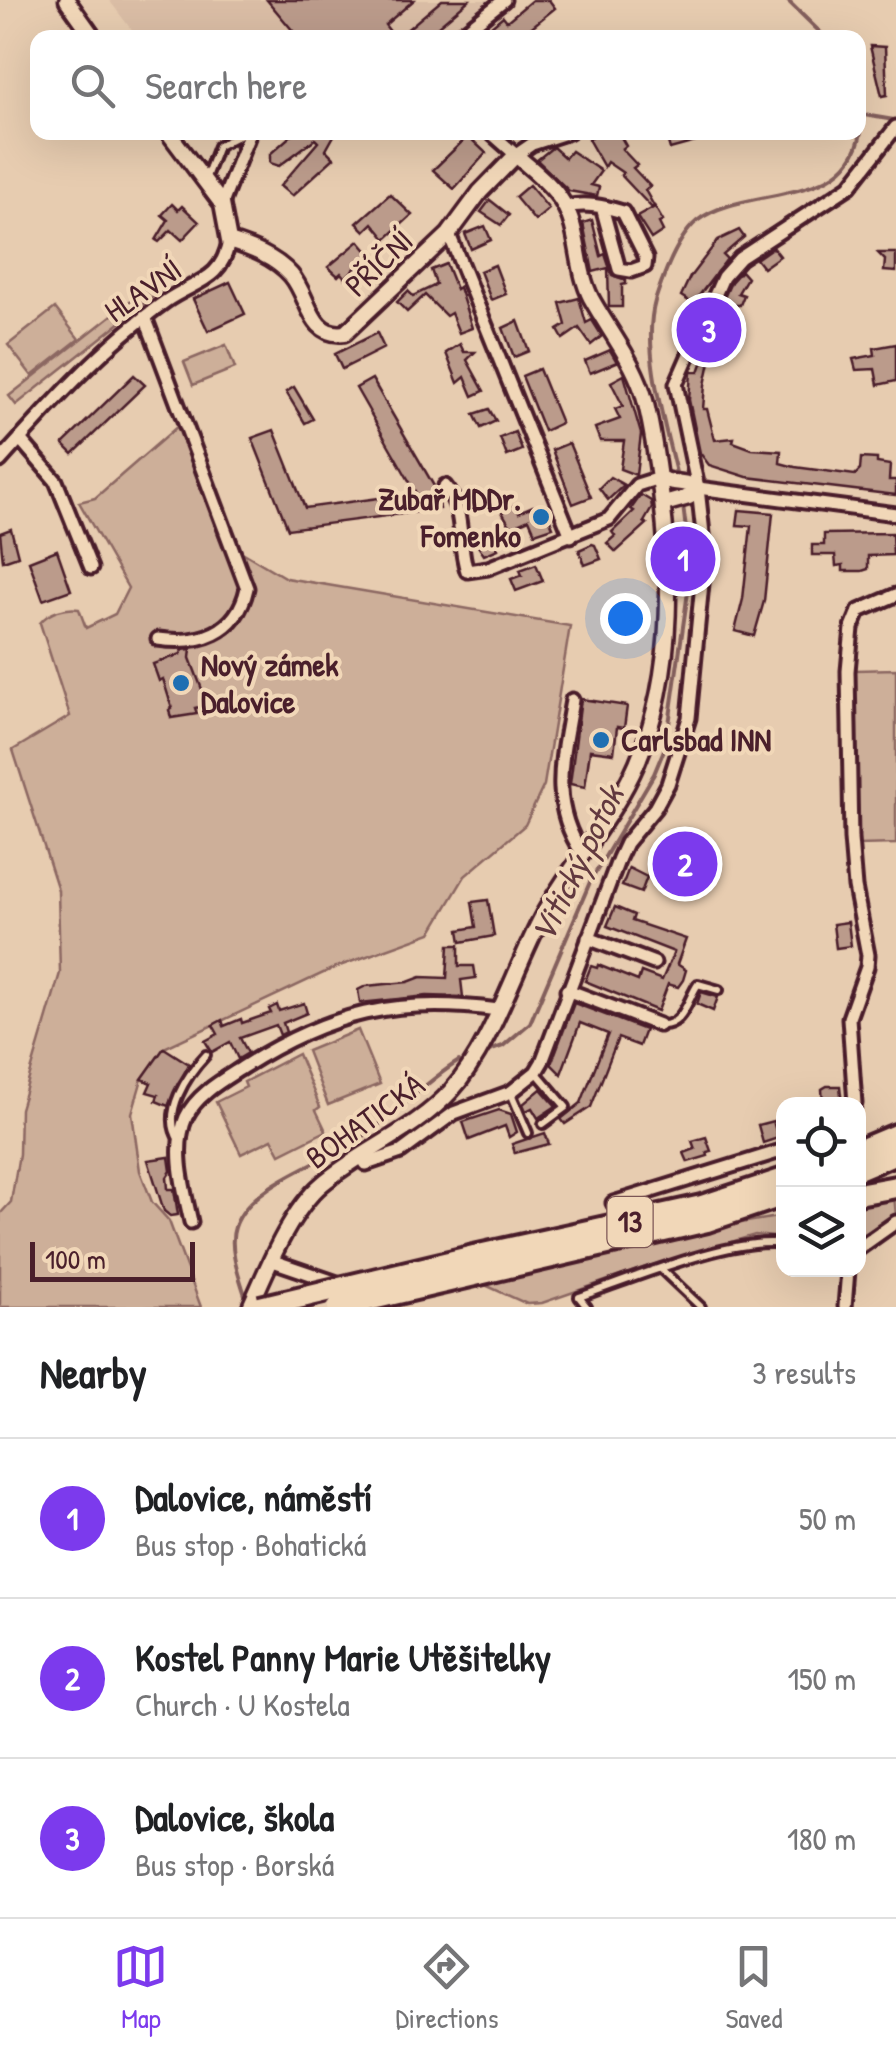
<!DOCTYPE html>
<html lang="en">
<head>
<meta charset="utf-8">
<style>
  :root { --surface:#fff; --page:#f2f2f2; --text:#202124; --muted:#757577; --line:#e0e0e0; --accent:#7c3aed }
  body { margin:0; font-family:"Patrick Hand",sans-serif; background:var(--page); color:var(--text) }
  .controls { position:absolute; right:30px; bottom:30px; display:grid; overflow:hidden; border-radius:20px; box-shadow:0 10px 40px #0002 }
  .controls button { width:90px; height:90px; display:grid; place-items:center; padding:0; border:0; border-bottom:2px solid var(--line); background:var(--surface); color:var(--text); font:50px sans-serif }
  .scale { position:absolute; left:30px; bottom:25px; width:165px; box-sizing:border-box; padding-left:10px; border:5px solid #4a1f2b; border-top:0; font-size:28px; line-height:35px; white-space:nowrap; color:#4a1f2b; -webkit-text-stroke:8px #f1d7b8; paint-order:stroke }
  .you { position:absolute; left:625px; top:618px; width:35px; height:35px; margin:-25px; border:8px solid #fff; border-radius:50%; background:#1a73e8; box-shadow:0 0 0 15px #1a73e833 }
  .badge { display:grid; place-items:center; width:65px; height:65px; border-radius:50%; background:var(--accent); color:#fff; font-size:32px; font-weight:700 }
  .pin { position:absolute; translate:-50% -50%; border:5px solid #fff; box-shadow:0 2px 10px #0006 }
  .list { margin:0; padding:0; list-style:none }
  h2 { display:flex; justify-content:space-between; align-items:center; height:130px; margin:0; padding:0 40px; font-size:42px }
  h2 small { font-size:32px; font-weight:400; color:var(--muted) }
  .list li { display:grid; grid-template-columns:65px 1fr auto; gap:30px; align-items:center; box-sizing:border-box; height:160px; padding:0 40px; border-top:2px solid var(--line) }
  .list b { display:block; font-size:38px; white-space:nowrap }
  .list p { margin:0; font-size:32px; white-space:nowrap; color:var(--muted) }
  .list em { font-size:32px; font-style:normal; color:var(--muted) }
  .icon { flex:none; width:55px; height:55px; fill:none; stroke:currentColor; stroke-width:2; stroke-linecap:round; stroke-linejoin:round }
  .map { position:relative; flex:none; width:896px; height:1307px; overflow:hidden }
  .search { position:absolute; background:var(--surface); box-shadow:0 10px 40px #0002; left:30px; right:30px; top:30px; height:110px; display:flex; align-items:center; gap:25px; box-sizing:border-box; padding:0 35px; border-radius:20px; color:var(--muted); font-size:38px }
  .sheet { height:610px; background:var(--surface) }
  nav { display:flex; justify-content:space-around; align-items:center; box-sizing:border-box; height:140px; border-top:2px solid var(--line); background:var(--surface); font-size:28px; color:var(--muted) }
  nav a { display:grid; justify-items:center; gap:5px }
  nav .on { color:var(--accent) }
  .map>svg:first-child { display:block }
  .built { fill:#dabda5 }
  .green { fill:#cdaf99; stroke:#8c6762; stroke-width:2.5 }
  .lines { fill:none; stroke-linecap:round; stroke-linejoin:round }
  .stream { stroke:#835e5b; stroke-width:4 }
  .building { fill:#bb9b8b; stroke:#4a1f2b; stroke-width:2.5 }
  .service-casing { stroke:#4a1f2b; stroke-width:14 }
  .minor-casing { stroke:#4a1f2b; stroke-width:19 }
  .tertiary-casing { stroke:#4a1f2b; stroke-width:21 }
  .trunk-casing { stroke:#4a1f2b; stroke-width:28 }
  .service { stroke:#f1d7b8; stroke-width:6 }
  .minor { stroke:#f1d7b8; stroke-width:11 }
  .tertiary { stroke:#f1d7b8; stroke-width:14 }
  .trunk { stroke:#f1d7b8; stroke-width:20 }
  .trunk-bridge-casing { stroke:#4a1f2b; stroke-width:28; stroke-linecap:butt }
  .trunk-bridge { stroke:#f1d7b8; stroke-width:20 }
  .poi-dot { fill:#1f6fb2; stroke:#f1d7b8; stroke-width:4 }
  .labels { text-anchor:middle; stroke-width:8; stroke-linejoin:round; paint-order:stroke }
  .shield { fill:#f1d7b8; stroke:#7c5655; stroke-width:2.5 }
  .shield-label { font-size:30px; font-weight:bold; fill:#4a1f2b }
  .street-label { font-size:32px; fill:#4a1f2b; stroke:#f1d7b8 }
  .poi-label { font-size:32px; font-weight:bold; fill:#4a1f2b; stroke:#f1d7b8; text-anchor:start }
  .water-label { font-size:35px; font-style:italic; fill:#62393f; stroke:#f1d7b8 }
</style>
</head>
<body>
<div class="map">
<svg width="896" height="1307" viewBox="0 0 896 1307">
  <rect width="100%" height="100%" fill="#e7ccb0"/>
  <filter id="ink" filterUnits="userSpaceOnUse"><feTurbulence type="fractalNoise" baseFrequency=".01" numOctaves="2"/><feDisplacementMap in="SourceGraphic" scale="20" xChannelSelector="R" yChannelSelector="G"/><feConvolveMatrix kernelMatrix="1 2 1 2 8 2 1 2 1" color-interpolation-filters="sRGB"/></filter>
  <g filter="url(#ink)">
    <polygon class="built" points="109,0 498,0 454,38 137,37"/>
    <g class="green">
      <polygon points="153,283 160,291 16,405 9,396"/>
      <polygon points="55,308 79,339 32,376 8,345"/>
      <polygon points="226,345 235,368 193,385 184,362"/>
      <path d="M 178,426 L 220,539 L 286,578 L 570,626 L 544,785 L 525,825 L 465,876 L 431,933 L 334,968 L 164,1048 L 142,1079 L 132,1113 L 140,1171 L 152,1202 L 169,1221 L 201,1307 L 0,1307 L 0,1214 L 11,1202 L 19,1154 L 20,1109 L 60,973 L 58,890 L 13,750 L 70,716 L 40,623 C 48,612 66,607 79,609 L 86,628 L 115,614 L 128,588 L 79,502 L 95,498 Z"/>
      <polygon points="896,669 896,844 857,845 855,670"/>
      <polygon points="358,1030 380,1084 328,1105 307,1051"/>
      <polygon points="298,1054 320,1107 316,1110 326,1131 280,1154 272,1139 241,1154 216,1102 246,1087 244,1082"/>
      <polygon points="894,1196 896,1215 859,1237 859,1202"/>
      <polygon points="783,1216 783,1238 755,1235 649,1266 542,1303 527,1304 483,1284 700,1230"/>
    </g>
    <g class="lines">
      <g class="stream">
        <polyline points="787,0 826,38"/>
        <polyline points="864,115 894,120"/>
        <path d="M 681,495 C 670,440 640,354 655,301 C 663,276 677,238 697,221 C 744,184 849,209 861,132 C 864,115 864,96 858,79"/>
        <polyline points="486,1052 503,1046 530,1023 590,882 654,774 666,745 691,571 683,505"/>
        <path d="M 245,1295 C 239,1276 228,1247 235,1227 C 250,1182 331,1160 367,1134 C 399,1111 425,1082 459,1061"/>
      </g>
    </g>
    <g class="building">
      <polygon points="267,0 414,0 385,25 395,38 299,38"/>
      <polygon points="442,0 469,0 424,38 397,38"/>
      <polygon points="532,0 549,0 555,8 522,35 519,31 510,38 477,38 503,16 507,21"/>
      <polygon points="870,46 885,47 887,95 882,96"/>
      <polygon points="295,132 336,132 326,150 334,158 292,196 280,186 318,142 315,139 279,166 270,163 270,154"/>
      <polygon points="599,132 618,132 626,146 622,149 637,165 633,168 650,186 645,190 654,206 652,208 621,175 623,173 607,162 604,167 588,139"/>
      <polygon points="665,132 721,132 721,135 670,149"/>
      <polygon points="468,136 486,153 454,189 433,170"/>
      <polygon points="553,147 565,158 571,151 601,171 591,185 599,187 597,196 569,191 537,160"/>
      <polygon points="529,185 549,209 535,221 515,197"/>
      <polygon points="390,194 412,215 386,239 373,223 365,231 357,223"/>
      <polygon points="490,200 509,215 501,225 481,212"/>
      <polygon points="172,204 178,210 182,206 199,222 182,240 171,230 159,242 156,240 168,220 162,215"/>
      <polygon points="655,207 663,221 659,223 663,231 651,239 637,217"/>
      <polygon points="592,220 601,256 605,254 612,275 626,280 626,284 622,285 622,307 609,307 608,268 593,272 583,223"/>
      <polygon points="485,226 491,240 471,249 465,234"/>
      <polygon points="739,230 744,237 723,255 727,259 698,297 692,303 681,296 690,277 718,240"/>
      <polygon points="359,241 370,254 345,278 341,273 338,276 328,267"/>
      <polygon points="773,247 780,256 763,268 756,259"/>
      <polygon points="878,253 896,253 896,272 884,271 885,260"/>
      <polygon points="446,264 456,289 459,287 472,328 459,333 451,313 446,316 425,295 407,312 397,302 408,291 413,296 432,287 436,284 431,270"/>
      <polygon points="495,265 506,294 491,300 480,271"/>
      <polygon points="741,271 747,278 738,293 744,295 740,305 734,305 726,332 711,327 731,282"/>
      <polygon points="230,282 245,314 208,331 193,299"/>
      <polygon points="579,298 586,323 592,320 602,336 591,345 579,328 563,339 558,330 566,325 560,303"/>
      <polygon points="518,321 529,351 514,357 503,328"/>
      <polygon points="377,333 384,348 342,369 335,354"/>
      <polygon points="460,344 464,352 475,352 467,360 484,391 473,396 465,377 458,383 446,353"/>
      <polygon points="896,344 896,381 878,385 875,369 856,370 853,359 875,355 874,348"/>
      <polygon points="610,350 617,362 590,373 585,361"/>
      <polygon points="705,355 711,357 705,385 703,409 707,409 715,440 734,438 733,442 752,449 781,451 780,463 795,467 855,475 860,470 861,458 877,459 877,463 890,465 889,480 896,480 896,495 747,477 709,465 700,453 689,400 691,372 699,372"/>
      <polygon points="539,369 561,423 544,431 522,376"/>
      <polygon points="134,375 145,385 73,454 63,444"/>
      <polygon points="624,375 641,434 636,475 620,469 624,441 600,441 595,428 620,419 615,409 623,406 611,382"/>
      <polygon points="372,379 438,493 440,509 288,529 252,438 274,430 305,508 416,493 356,388"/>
      <polygon points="294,387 313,419 305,423 286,392"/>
      <polygon points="489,409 496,421 481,428 474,414"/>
      <polygon points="515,432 522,450 507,456 500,438"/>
      <polygon points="569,443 591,497 573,504 552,450"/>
      <polygon points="610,477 624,485 608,500 599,488"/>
      <polygon points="641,495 651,501 652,508 644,522 647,524 616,552 607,543 615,536 612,532 634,511 631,509"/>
      <polygon points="516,504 519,512 533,506 545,507 553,527 535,533 529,519 513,526 509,524 502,512"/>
      <polygon points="739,510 773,513 764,601 754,636 735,631 743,599 751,526 737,525"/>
      <polygon points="11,529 18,556 3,561 0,533"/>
      <polygon points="892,533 893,555 868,556 868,569 862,571 843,571 843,565 836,566 835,555 812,555 812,545 824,545 824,534"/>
      <polygon points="493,536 498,549 484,555 476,543"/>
      <polygon points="592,544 595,545 601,559 585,565 579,550"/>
      <polygon points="57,550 71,590 43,600 29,561"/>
      <polygon points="536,564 543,581 516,591 511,579 522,575 520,570"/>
      <polygon points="191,649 190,658 208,705 195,708 197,714 171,718 169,710 172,708 163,679 159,681 153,664 181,654 182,650"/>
      <polygon points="581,699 627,706 624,728 617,727 614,753 590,750 585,787 570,784"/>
      <polygon points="672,840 679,849 683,845 701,866 698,869 704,877 688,888 663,847"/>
      <polygon points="629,868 647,877 641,893 622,886"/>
      <polygon points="488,900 494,936 461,942 459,930 476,927 472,902"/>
      <polygon points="615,907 634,915 632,921 686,939 677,964 686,970 683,980 678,987 668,984 658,1011 585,981 591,966 597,968 598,965 638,981 641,972 662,980 674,952 607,926"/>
      <polygon points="848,922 851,946 836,948 833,924"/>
      <polygon points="449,945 459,945 459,966 474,966 476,978 461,980 463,997 427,996 360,1003 358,990 366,986 408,982 421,977 447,978"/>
      <polygon points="701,992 718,997 713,1011 697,1004"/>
      <polygon points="304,1003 307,1013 283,1023 286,1032 280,1035 276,1025 240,1038 248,1053 238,1059 230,1042 212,1052 205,1041 218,1034 213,1025 222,1020 224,1026 241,1019 242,1023 271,1013 269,1009 277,1005 279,1011"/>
      <polygon points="574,1003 645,1030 639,1046 618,1038 591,1107 565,1124 561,1119 581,1103 608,1034 580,1023 561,1074 551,1064"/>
      <polygon points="164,1048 189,1064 168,1106 156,1101 158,1095 147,1092 151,1083 142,1079"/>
      <polygon points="827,1086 840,1086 842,1104 823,1104 822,1089"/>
      <polygon points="541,1089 556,1106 538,1118 532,1108 526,1111 523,1104"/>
      <polygon points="499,1110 511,1114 517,1132 509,1137 505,1126 469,1140 463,1122"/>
      <polygon points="773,1121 778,1138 763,1143 758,1125"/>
      <polygon points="545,1133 549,1144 515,1153 512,1144"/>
      <polygon points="706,1137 711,1151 707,1152 708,1156 688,1162 684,1153 695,1149 692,1141"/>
      <polygon points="169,1157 171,1171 167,1177 168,1189 174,1189 178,1215 170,1216 164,1211 148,1160"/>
    </g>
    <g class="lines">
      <g class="service-casing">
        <g id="service">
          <polyline points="206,177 218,146 245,132"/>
          <path d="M 660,1025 C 683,1027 687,1000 698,984 L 719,990"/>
          <polyline points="537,1073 566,1107 543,1124"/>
          <polyline points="511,1093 528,1133"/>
          <path d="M 179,1140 C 161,1113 187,1075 206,1055"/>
          <polyline points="662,1270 701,1307"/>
          <path d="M 587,1307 L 579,1297 C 629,1280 734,1236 784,1244"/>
        </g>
      </g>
      <g class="minor-casing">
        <g id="minor">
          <polyline points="456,38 504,0"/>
          <polyline points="490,132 516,155 532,144 569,132"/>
          <polyline points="222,204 250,132"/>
          <path d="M 566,207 C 585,202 604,206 623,212 L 646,258 L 645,266 L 631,271 L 619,269 L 602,207"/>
          <polyline points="449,234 571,536"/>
          <path d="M 145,317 L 247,588 C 237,634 199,645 158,639"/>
          <polyline points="20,439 56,481 91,568"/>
          <path d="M 0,461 C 51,404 104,345 166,301 C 195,281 222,281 229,241"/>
          <path d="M 445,486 C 466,511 457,541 467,571 L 488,568 L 609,519 L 637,485 L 659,478"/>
          <polyline points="698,488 896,514"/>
          <path d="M 572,700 C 563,756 548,801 582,853"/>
          <polyline points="588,938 654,963"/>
          <polyline points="567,990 659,1025"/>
          <polyline points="855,1104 849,1018 867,967 868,955 855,887 851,839 848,671 852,628 859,611 896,595"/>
          <polyline points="361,1156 366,1164 401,1152 454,1113 511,1092 536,1072 542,1062 619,858 626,843 655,808 668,784 689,718 705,552 698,488 676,384 723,277 740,258 850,186 896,127"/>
          <polyline points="613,1203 784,1150"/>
          <path d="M 191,1222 C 184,1190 172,1149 186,1117 C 197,1094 223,1080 243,1067 C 328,1013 398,996 498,1010"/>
          <polyline points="858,1249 896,1222"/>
          <polyline points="273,1261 346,1286"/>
          <polyline points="845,1307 848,1270"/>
        </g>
      </g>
      <g class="tertiary-casing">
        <g id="tertiary">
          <polyline points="67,0 94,38"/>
          <path d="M 168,132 L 222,204 L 229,241 C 251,248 275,257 291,275 C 310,297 309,338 345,333 L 449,234 L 480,192 L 516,155 C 532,170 552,184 563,203 C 580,231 576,269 591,298 C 608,329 630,356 642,390 C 650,414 653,439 657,464 C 672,561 677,670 637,763 C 613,818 571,864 542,917 C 514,970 491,1047 451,1091 C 416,1130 362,1150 322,1184 C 290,1211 267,1269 250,1307"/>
          <path d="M 659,478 C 673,485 685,480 698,488 L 689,497 L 664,504"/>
        </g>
      </g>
      <g class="trunk-casing">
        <g id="trunk">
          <polyline points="858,1151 896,1135"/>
          <polyline points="858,1169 896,1153"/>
          <polyline points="858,1194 896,1187"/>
          <polyline points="474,1256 702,1206 784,1179"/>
          <polyline points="479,1274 707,1221 784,1195"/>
        </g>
      </g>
      <use href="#service" class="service"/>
      <use href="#minor" class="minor"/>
      <use href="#tertiary" class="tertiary"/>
      <use href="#trunk" class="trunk"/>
      <g class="trunk-bridge-casing">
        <g id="trunk-bridge">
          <polyline points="260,1307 474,1256"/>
          <polyline points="338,1307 479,1274"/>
        </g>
      </g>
      <use href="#trunk-bridge" class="trunk-bridge"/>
    </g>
  </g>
  <g class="poi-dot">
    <circle cx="541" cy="517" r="10"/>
    <circle cx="181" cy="683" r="10"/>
    <circle cx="601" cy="740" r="10"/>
  </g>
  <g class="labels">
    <rect class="shield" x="607.5" y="1197" width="45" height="50" rx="8"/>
    <g class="shield-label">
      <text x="630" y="1232">13</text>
    </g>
    <g class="street-label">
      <text transform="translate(379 263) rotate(-44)" y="11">PŘÍČNÍ</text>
      <text transform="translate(143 290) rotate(-35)" y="11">HLAVNÍ</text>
      <text transform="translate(365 1121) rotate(-36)" y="11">BOHATICKÁ</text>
    </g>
    <g class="poi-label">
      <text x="521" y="510" text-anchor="end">Zubař MDDr.<tspan x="521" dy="37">Fomenko</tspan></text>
      <text x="201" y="676">Nový zámek<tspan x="201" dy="37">Dalovice</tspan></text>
      <text x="621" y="751">Carlsbad INN</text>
    </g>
    <g class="water-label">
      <text transform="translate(577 864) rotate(-64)" y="12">Vitický potok</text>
    </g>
  </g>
</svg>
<div class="controls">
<button><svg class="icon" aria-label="locate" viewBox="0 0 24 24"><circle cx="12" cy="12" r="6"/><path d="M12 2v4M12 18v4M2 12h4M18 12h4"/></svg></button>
<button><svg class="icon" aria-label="layers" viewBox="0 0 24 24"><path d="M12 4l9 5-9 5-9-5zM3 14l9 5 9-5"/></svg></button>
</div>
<div class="scale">100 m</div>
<div class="you"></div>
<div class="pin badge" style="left:683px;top:559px">1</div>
<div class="pin badge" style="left:685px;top:864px">2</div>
<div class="pin badge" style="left:709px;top:330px">3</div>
<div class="search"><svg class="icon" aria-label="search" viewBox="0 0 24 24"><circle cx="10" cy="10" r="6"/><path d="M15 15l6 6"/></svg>Search here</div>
</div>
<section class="sheet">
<h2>Nearby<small>3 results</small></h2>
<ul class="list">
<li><span class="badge">1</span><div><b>Dalovice, náměstí</b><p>Bus stop · Bohatická</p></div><em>50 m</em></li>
<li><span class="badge">2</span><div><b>Kostel Panny Marie Utěšitelky</b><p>Church · U Kostela</p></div><em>150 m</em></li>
<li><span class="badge">3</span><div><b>Dalovice, škola</b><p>Bus stop · Borská</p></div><em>180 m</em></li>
</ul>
</section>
<nav>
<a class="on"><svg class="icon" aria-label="map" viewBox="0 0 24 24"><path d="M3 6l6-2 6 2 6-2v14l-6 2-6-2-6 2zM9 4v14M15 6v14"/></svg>Map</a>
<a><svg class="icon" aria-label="directions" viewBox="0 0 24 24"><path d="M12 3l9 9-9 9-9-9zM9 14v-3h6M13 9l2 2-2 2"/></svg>Directions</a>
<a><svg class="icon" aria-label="saved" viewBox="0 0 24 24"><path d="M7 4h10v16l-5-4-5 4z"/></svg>Saved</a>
</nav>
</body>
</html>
